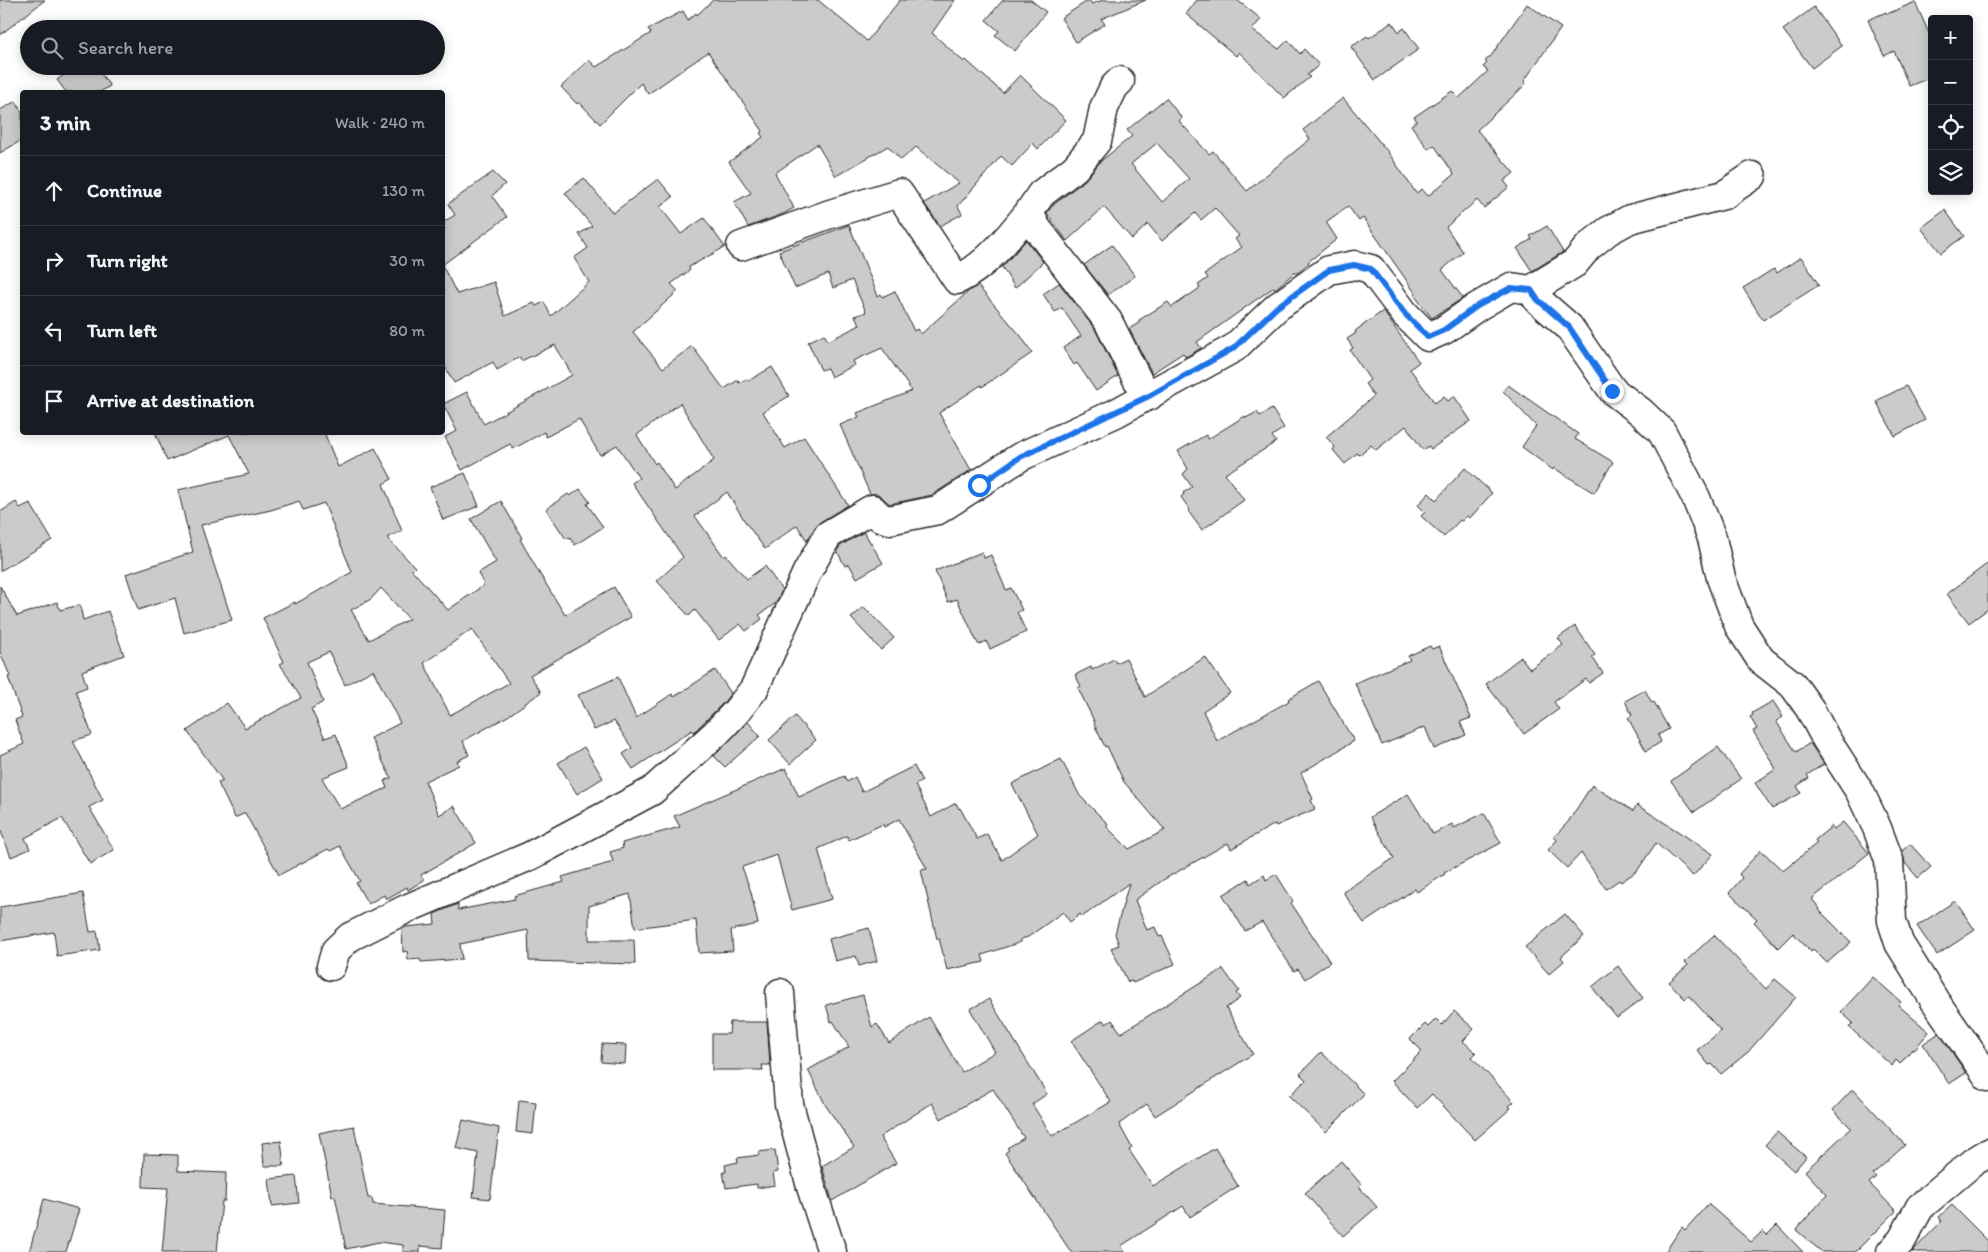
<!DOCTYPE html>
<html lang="en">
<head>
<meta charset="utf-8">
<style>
  :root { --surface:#171b24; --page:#242831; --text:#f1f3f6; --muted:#9ea1a6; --line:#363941 }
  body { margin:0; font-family:Itim,sans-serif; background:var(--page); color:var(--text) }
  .controls { position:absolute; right:15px; top:15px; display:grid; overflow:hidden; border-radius:5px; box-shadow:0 2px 12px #0003 }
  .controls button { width:45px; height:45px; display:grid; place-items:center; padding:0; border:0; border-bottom:1px solid var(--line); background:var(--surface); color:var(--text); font:25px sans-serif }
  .stop { position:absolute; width:15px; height:15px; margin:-11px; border:4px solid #1a73e8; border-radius:50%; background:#fff }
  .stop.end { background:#1a73e8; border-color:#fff; box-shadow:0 1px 5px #0008 }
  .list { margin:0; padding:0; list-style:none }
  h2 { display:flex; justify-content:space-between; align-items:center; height:65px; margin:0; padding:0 20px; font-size:21px }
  h2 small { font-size:16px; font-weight:400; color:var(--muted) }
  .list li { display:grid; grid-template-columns:32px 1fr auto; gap:15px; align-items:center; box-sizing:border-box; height:70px; padding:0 20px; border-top:1px solid var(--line) }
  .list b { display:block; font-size:19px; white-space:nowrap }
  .list em { font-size:16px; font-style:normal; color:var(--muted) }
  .icon { flex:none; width:28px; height:28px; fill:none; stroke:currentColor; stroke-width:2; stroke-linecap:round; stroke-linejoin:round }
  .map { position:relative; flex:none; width:1988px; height:1252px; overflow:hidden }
  .search { position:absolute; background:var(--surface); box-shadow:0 2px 12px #0003; left:20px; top:20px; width:425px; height:55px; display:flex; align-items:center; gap:12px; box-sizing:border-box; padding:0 18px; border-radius:28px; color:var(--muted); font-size:19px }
  .panel { position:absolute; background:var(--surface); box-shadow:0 2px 12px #0003; left:20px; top:90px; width:425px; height:345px; border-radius:5px }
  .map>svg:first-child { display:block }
  .building { fill:#cbcbcb; stroke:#2b2b2b; fill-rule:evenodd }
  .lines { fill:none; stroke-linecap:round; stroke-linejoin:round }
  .minor-casing { stroke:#2b2b2b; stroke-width:31 }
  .minor { stroke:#fff; stroke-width:28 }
  .route { stroke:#1a73e8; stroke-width:6 }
</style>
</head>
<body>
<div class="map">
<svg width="1988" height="1252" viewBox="0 0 1988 1252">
  <rect width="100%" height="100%" fill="#fff"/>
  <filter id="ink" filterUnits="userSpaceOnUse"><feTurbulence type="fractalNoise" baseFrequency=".02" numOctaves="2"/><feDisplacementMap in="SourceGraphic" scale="10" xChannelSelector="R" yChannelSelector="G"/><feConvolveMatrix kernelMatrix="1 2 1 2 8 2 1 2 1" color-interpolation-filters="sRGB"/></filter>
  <g filter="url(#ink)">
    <g class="building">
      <polygon points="0,0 45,0 0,35"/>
      <polygon points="713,0 818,0 867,41 900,0 955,0 932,33 964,62 966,60 1003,93 1020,75 1066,120 1038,149 1033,143 1012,166 1001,156 958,206 962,214 940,226 924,203 959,183 916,147 901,160 888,146 836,176 817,144 775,173 794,208 783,214 748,227 734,202 751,193 729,162 763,137 760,133 763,131 708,52 648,94 641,83 600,124 579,102 577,104 561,87 589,60 596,67 651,33 648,29 683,11 688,20 696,13 697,15"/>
      <polygon points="1003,0 1031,0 1046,12 1015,51 995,35 999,31 986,20"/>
      <polygon points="1089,0 1092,4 1103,0 1146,0 1101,19 1105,24 1076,42 1061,18"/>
      <polygon points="1197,0 1237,0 1261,19 1252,30 1279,49 1288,40 1300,54 1304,49 1319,65 1307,75 1310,77 1284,98 1239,52 1236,56 1186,14"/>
      <polygon points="1915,2 1932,40 1932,77 1909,86 1894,51 1884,56 1868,20 1886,12 1887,14"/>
      <path d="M 1527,4 L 1561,28 L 1524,81 L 1526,84 L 1477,130 L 1514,173 L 1504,181 L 1509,187 L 1484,208 L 1477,200 L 1446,227 L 1463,252 L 1442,270 L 1463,298 L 1432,318 L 1414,295 L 1416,294 L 1363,218 L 1359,221 L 1348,206 L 1326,222 L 1337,239 L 1308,262 L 1309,263 L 1297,273 L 1294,273 L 1275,289 L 1274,287 L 1197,342 L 1201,348 L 1186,357 L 1183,353 L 1152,373 L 1129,329 L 1140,322 L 1139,320 L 1168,302 L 1172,307 L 1200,288 L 1198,285 L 1208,278 L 1205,274 L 1242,247 L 1235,239 L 1239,236 L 1215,208 L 1201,220 L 1195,213 L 1162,241 L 1148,224 L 1132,239 L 1104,207 L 1067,241 L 1047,213 L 1053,205 L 1085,180 L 1101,161 L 1132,136 L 1127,130 L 1166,98 L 1182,118 L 1179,121 L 1209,154 L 1213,151 L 1247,191 L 1310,139 L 1303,130 L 1343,98 L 1388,152 L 1416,193 L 1422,189 L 1428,196 L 1454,174 L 1434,145 L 1428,149 L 1411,125 L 1417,121 L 1414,117 L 1452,91 L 1459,98 L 1488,71 L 1483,67 L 1487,63 L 1485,61 L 1491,56 ZM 1157,143 L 1189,179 L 1162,202 L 1131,164 Z"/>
      <polygon points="1814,7 1842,46 1812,68 1783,30"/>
      <polygon points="1392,22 1399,32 1404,28 1419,49 1375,80 1351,47 1367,36 1369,38"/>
      <polygon points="76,66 95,66 110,86 100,92 66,92 57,80"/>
      <polygon points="16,101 22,113 22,140 0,153 0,110"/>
      <polygon points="493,172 505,184 492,196 507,217 442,265 442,223 455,215 448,204"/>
      <path d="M 584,178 L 613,213 L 658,179 L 673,197 L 660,207 L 681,234 L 704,218 L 725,247 L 689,267 L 690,270 L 671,284 L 678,291 L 633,332 L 663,368 L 692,346 L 724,389 L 738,380 L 739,383 L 746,379 L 748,381 L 772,367 L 789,396 L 763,412 L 785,448 L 804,437 L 848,505 L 820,522 L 807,541 L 797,525 L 765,549 L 746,523 L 727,492 L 695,516 L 724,557 L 726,555 L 747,579 L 765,566 L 782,590 L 776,603 L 759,615 L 762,619 L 746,631 L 740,624 L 719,640 L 695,610 L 689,616 L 657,581 L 683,557 L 632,483 L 639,478 L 617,445 L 600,455 L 579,419 L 546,437 L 544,432 L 513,449 L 510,444 L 462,470 L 445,437 L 457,431 L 443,404 L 467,392 L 484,424 L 572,375 L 555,345 L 521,361 L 520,357 L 497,370 L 493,362 L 454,383 L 442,361 L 442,265 L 457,294 L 494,282 L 505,316 L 534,303 L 536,306 L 544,302 L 551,316 L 589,282 L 574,258 L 588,248 L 579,234 L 592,226 L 565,193 ZM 680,403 L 714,460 L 675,490 L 657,462 L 655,464 L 637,435 Z"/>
      <polygon points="1945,210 1964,236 1941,253 1921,228"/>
      <polygon points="849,225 878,296 881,294 882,297 895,291 914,331 917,329 921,334 970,290 978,286 1021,336 1032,353 982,387 981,385 939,413 971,470 932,495 890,504 878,494 870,494 840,425 859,417 857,413 912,391 882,348 853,361 855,365 831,377 827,368 821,370 808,342 824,334 828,341 860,325 855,316 866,312 852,280 833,288 828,274 795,288 779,251"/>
      <polygon points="1547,226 1563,252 1532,271 1517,248 1532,239 1530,236"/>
      <polygon points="1026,240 1043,262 1015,288 1002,267"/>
      <polygon points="1112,245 1135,276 1108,295 1084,265"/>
      <polygon points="1801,257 1819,285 1763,320 1743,288 1772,270 1775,269 1777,273"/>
      <polygon points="1059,283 1095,329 1118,376 1096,391 1077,363 1074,365 1063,348 1081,336 1062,308 1055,312 1043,294"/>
      <polygon points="1383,311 1419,362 1410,369 1435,403 1444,396 1448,401 1454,396 1471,421 1431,449 1429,446 1423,450 1406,426 1376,450 1371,445 1359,455 1357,453 1345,464 1333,450 1335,447 1326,437 1374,396 1365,384 1370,380 1350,350 1353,348 1347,339 1356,333 1355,331"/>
      <polygon points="1508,385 1578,434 1575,439 1613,462 1594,493 1554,468 1553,470 1522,447 1536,426 1503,391"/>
      <polygon points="1906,386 1925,420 1895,436 1876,401"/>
      <polygon points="1272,409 1284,428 1272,436 1276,442 1225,474 1244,500 1202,530 1188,511 1190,510 1181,497 1184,494 1183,493 1192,487 1183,474 1188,469 1178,451 1206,435 1208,439 1245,416 1246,418 1257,412 1260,416"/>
      <path d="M 155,432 L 324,432 L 338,467 L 375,448 L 392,479 L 383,484 L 402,531 L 387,538 L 415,567 L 412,570 L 448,610 L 484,585 L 478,573 L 496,562 L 471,519 L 501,501 L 522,538 L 520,539 L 538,571 L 565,615 L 614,587 L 631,617 L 530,675 L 541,692 L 508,716 L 463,741 L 469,755 L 457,761 L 459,765 L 425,781 L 439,815 L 454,806 L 476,843 L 421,875 L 424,880 L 408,890 L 407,887 L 386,899 L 384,895 L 368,904 L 356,883 L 360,881 L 340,846 L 330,851 L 328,849 L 279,875 L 245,813 L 235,818 L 218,783 L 223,781 L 187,731 L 227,703 L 245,728 L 301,698 L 280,664 L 284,662 L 263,618 L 295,602 L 295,604 L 352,572 L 324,503 L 303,510 L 299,501 L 271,510 L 201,525 L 232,620 L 184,633 L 175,598 L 138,610 L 126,574 L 193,552 L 178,490 L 249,474 L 229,435 L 167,461 ZM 381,588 L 409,619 L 369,640 L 351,610 L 371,599 ZM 472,629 L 509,683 L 450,715 L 424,663 ZM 329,652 L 345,685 L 373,670 L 400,723 L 371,738 L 391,778 L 384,781 L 387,788 L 340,809 L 322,778 L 349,767 L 336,734 L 325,738 L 311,709 L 323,702 L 307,662 Z"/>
      <polygon points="1465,468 1492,493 1470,518 1466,516 1462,521 1460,520 1444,537 1421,516 1425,512 1418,505 1429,493 1436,500"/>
      <polygon points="465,473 479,506 443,520 430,487"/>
      <polygon points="580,489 590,502 587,504 603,527 575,545 569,537 566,539 546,509 568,494 570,496"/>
      <polygon points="16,502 20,508 30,503 52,540 0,571 0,512"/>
      <polygon points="864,532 883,563 857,578 849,564 845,566 837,551 840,546"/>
      <polygon points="982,552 984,558 991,555 1006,590 1011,588 1022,610 1017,612 1026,632 990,649 986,641 979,645 976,640 957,599 948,602 935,571"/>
      <polygon points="1988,563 1988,609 1969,623 1947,594"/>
      <polygon points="0,586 17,616 57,602 60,610 80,605 83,620 108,611 124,655 82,671 87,687 76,691 92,735 73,741 103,800 89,807 114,850 90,864 62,818 25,838 30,849 11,857 0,829 0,755 24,744 15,720 22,717 8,677 10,676 0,652"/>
      <polygon points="864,607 894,638 881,650 851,618"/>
      <polygon points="1575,626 1595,655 1592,657 1603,673 1589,683 1586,679 1554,702 1559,709 1524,734 1486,684 1521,657 1530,669 1563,645 1558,638"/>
      <polygon points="1430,646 1432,649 1439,646 1471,718 1460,722 1466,735 1434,749 1425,727 1382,745 1355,683 1410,660 1408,656"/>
      <polygon points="1205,657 1230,693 1203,711 1217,741 1289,701 1288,699 1318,681 1354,741 1301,773 1313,799 1311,800 1315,809 1276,826 1275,824 1231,849 1228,843 1163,880 1135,900 1147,930 1155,927 1159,937 1162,936 1175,964 1133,983 1132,981 1128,982 1111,948 1119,945 1115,934 1129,883 1082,917 1080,914 1070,922 1063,912 1028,937 1021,939 1021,942 982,955 984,962 947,970 939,938 937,939 921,870 927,869 899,819 884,827 883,824 849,840 847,836 818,849 832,899 792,910 777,855 742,867 751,892 758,924 731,930 733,951 699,953 696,920 635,928 630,894 589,906 589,940 634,940 635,964 529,961 528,930 460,944 462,959 421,962 420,959 408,960 407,951 403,952 402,929 406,927 435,924 434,914 458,904 458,910 515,899 514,896 564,882 562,877 613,862 610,852 623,848 622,843 680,827 674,816 786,768 799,797 844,776 847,782 855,777 862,792 914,766 922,781 915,785 931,817 956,803 959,809 960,808 977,839 987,834 1002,860 1038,834 1012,784 1061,759 1080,796 1108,824 1106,826 1129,849 1165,830 1124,782 1107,746 1105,747 1094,724 1095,723 1078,688 1081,686 1075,675 1091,667 1092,670 1114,659 1116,663 1126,658 1145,697"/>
      <polygon points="715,670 731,693 724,702 694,732 692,730 633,769 623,754 632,748 614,721 594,730 578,695 618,677 636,718 672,694 674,697"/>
      <polygon points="1645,690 1652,703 1654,702 1669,729 1658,735 1661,742 1646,751 1628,718 1632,715 1625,701"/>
      <polygon points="1773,701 1783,717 1776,721 1796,752 1810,743 1824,764 1807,775 1809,778 1797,786 1801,793 1772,809 1755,783 1776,769 1753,731 1757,729 1750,717 1753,715 1752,713"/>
      <polygon points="795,716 816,740 790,764 769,740"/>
      <polygon points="748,722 760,736 725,767 714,756"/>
      <polygon points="584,747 603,778 577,794 558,763"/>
      <polygon points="1718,747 1741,779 1694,812 1671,781"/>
      <polygon points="1592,785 1633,811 1637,805 1713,854 1693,876 1656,843 1637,871 1621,882 1619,880 1606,889 1581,853 1567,868 1548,850 1557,840 1554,837 1568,822"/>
      <polygon points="1408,794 1433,834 1452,824 1454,828 1484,813 1501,843 1444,873 1445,874 1417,892 1415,889 1364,923 1343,892 1394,858 1370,817"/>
      <polygon points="1843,822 1869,853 1812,899 1820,909 1819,910 1851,942 1827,963 1813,949 1811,952 1793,933 1778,948 1754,922 1757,919 1729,893 1742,878 1739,874 1761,850 1783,871 1817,843 1815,840 1832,826 1834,829"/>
      <polygon points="1910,844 1931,867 1918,878 1905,863 1902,851"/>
      <polygon points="1276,874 1293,901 1291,903 1330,962 1305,979 1298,969 1294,971 1262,922 1245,931 1223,895 1248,879 1250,884 1264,875 1266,880"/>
      <polygon points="83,893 90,932 97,931 100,950 57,956 54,932 0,941 0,907"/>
      <polygon points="1955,901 1975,930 1937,955 1917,926"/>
      <polygon points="1565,914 1584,936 1561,957 1564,961 1549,974 1525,947"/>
      <polygon points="869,928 877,961 859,966 856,956 835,961 829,939"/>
      <polygon points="1714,935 1766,989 1775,979 1796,997 1748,1052 1721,1074 1712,1064 1709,1065 1697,1050 1721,1031 1689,996 1685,999 1669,982 1688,965 1685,962"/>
      <polygon points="1618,966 1643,998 1617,1018 1592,987"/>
      <polygon points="1223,969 1239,991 1236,993 1240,998 1226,1008 1253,1054 1155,1116 1147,1104 1119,1124 1132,1148 1129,1150 1153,1186 1215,1148 1238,1186 1190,1217 1183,1206 1121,1246 1125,1252 1071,1252 1005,1153 1009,1150 1007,1148 1024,1138 993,1089 941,1119 932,1103 880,1137 896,1163 832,1201 822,1166 854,1147 826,1106 808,1070 849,1047 833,1021 831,1022 826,1005 863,995 872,1027 877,1024 889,1043 929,1017 962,1072 995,1052 970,1009 989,999 1047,1094 1032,1104 1052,1136 1111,1102 1071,1041 1103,1020 1106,1024 1112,1020 1121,1033"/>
      <polygon points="1873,977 1901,1002 1898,1005 1929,1032 1913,1051 1912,1049 1900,1064 1896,1060 1892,1066 1849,1027 1853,1023 1841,1012"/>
      <polygon points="1454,1011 1474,1029 1463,1041 1476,1053 1472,1057 1514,1102 1509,1106 1511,1108 1475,1140 1432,1094 1417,1108 1392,1081 1422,1051 1410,1039 1425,1024 1428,1027 1436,1019 1442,1025"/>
      <polygon points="730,1022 767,1022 770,1065 762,1065 763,1070 712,1070 712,1034 729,1034"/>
      <polygon points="1939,1033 1966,1073 1949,1084 1923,1044"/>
      <polygon points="602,1044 626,1045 625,1064 601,1062"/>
      <polygon points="1321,1052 1364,1094 1326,1132 1289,1096 1306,1080 1300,1074"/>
      <polygon points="1853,1089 1905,1145 1873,1174 1876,1177 1869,1183 1896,1211 1855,1252 1822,1252 1796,1230 1827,1195 1805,1171 1851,1128 1833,1110"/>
      <polygon points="519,1100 536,1102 533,1134 516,1132"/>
      <polygon points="463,1120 499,1128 490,1199 473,1197 478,1153 456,1148"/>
      <polygon points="354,1126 368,1198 372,1198 373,1204 445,1210 442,1248 420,1246 420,1252 403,1252 403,1245 379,1242 346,1249 335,1196 332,1196 319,1133"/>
      <polygon points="1777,1132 1806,1157 1794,1171 1765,1145"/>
      <polygon points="281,1141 284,1166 264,1166 262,1143"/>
      <polygon points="775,1150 778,1172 773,1173 775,1185 757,1188 757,1184 726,1188 723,1172 726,1172 725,1165 738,1162 737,1158 759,1155 758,1152"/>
      <polygon points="144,1154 178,1155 178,1171 226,1173 225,1201 222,1201 217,1252 162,1252 168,1188 143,1187"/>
      <polygon points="1341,1161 1361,1184 1359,1187 1377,1207 1343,1236 1305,1193"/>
      <polygon points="296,1176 299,1203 272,1206 269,1179"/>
      <polygon points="44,1199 79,1209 66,1252 29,1252"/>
      <polygon points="1708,1204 1751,1242 1763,1231 1767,1235 1777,1225 1803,1252 1665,1252 1682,1227 1685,1230"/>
      <polygon points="1952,1205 1988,1241 1988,1252 1912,1252 1942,1221 1939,1217"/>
    </g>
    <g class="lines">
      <g class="minor-casing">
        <g id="minor">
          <polyline points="1120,81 1114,87 1104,108 1097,141 1075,168 1041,194 1029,212 1036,227 1108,321 1137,379 1149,396"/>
          <path d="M 741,246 L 830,214 L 899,193 L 957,280 C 986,266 1009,237 1029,212"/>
          <polyline points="1531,290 1537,299 1569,327 1613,391 1641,412 1662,432 1696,498 1712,538 1721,578 1739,626 1761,660 1793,685 1810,709 1826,739 1860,792 1877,828 1889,860 1892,921 1899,943 1935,1001 1988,1077"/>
          <polyline points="331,966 336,950 350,937 406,909 530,856 652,791 716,733 736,712 754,689 807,572 828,535 872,509 880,517 889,520 938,510 1020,457 1116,413 1234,348 1277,307 1329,270 1355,265 1371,269 1405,314 1428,337 1444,330 1477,307 1511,287 1531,290 1575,263 1588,247 1608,231 1630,219 1724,195 1752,176"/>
          <polyline points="780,993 789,1104 811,1187 832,1252"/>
          <polyline points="1891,1252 1902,1240 1920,1207 1973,1162 1988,1153"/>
        </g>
      </g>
      <use href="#minor" class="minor"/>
    </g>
  </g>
  <g class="lines" filter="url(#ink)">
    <polyline class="route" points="979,485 1020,457 1149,396 1234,348 1277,307 1329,270 1354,265 1371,269 1405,314 1428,337 1444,330 1477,306 1511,288 1531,290 1537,299 1569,327 1612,391"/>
  </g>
</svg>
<div class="controls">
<button>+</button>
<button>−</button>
<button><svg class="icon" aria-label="locate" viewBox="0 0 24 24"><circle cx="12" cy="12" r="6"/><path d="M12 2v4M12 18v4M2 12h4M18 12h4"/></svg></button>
<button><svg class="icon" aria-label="layers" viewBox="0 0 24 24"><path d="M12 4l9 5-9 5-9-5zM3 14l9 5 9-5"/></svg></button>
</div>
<div class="stop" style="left:979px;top:485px"></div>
<div class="stop end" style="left:1612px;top:391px"></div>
<div class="search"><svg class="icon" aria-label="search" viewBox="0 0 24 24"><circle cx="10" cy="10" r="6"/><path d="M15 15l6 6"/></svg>Search here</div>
<section class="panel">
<h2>3 min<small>Walk · 240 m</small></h2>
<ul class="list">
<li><svg class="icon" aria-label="ahead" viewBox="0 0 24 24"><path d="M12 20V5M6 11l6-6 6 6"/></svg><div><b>Continue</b></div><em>130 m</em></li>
<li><svg class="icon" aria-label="right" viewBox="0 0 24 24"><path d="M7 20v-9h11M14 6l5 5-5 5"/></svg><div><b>Turn right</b></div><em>30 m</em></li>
<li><svg class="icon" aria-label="left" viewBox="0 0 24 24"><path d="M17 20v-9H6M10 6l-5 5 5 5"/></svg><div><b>Turn left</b></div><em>80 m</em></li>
<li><svg class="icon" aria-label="arrive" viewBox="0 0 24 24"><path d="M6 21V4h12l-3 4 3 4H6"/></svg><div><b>Arrive at destination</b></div></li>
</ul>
</section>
</div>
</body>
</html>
